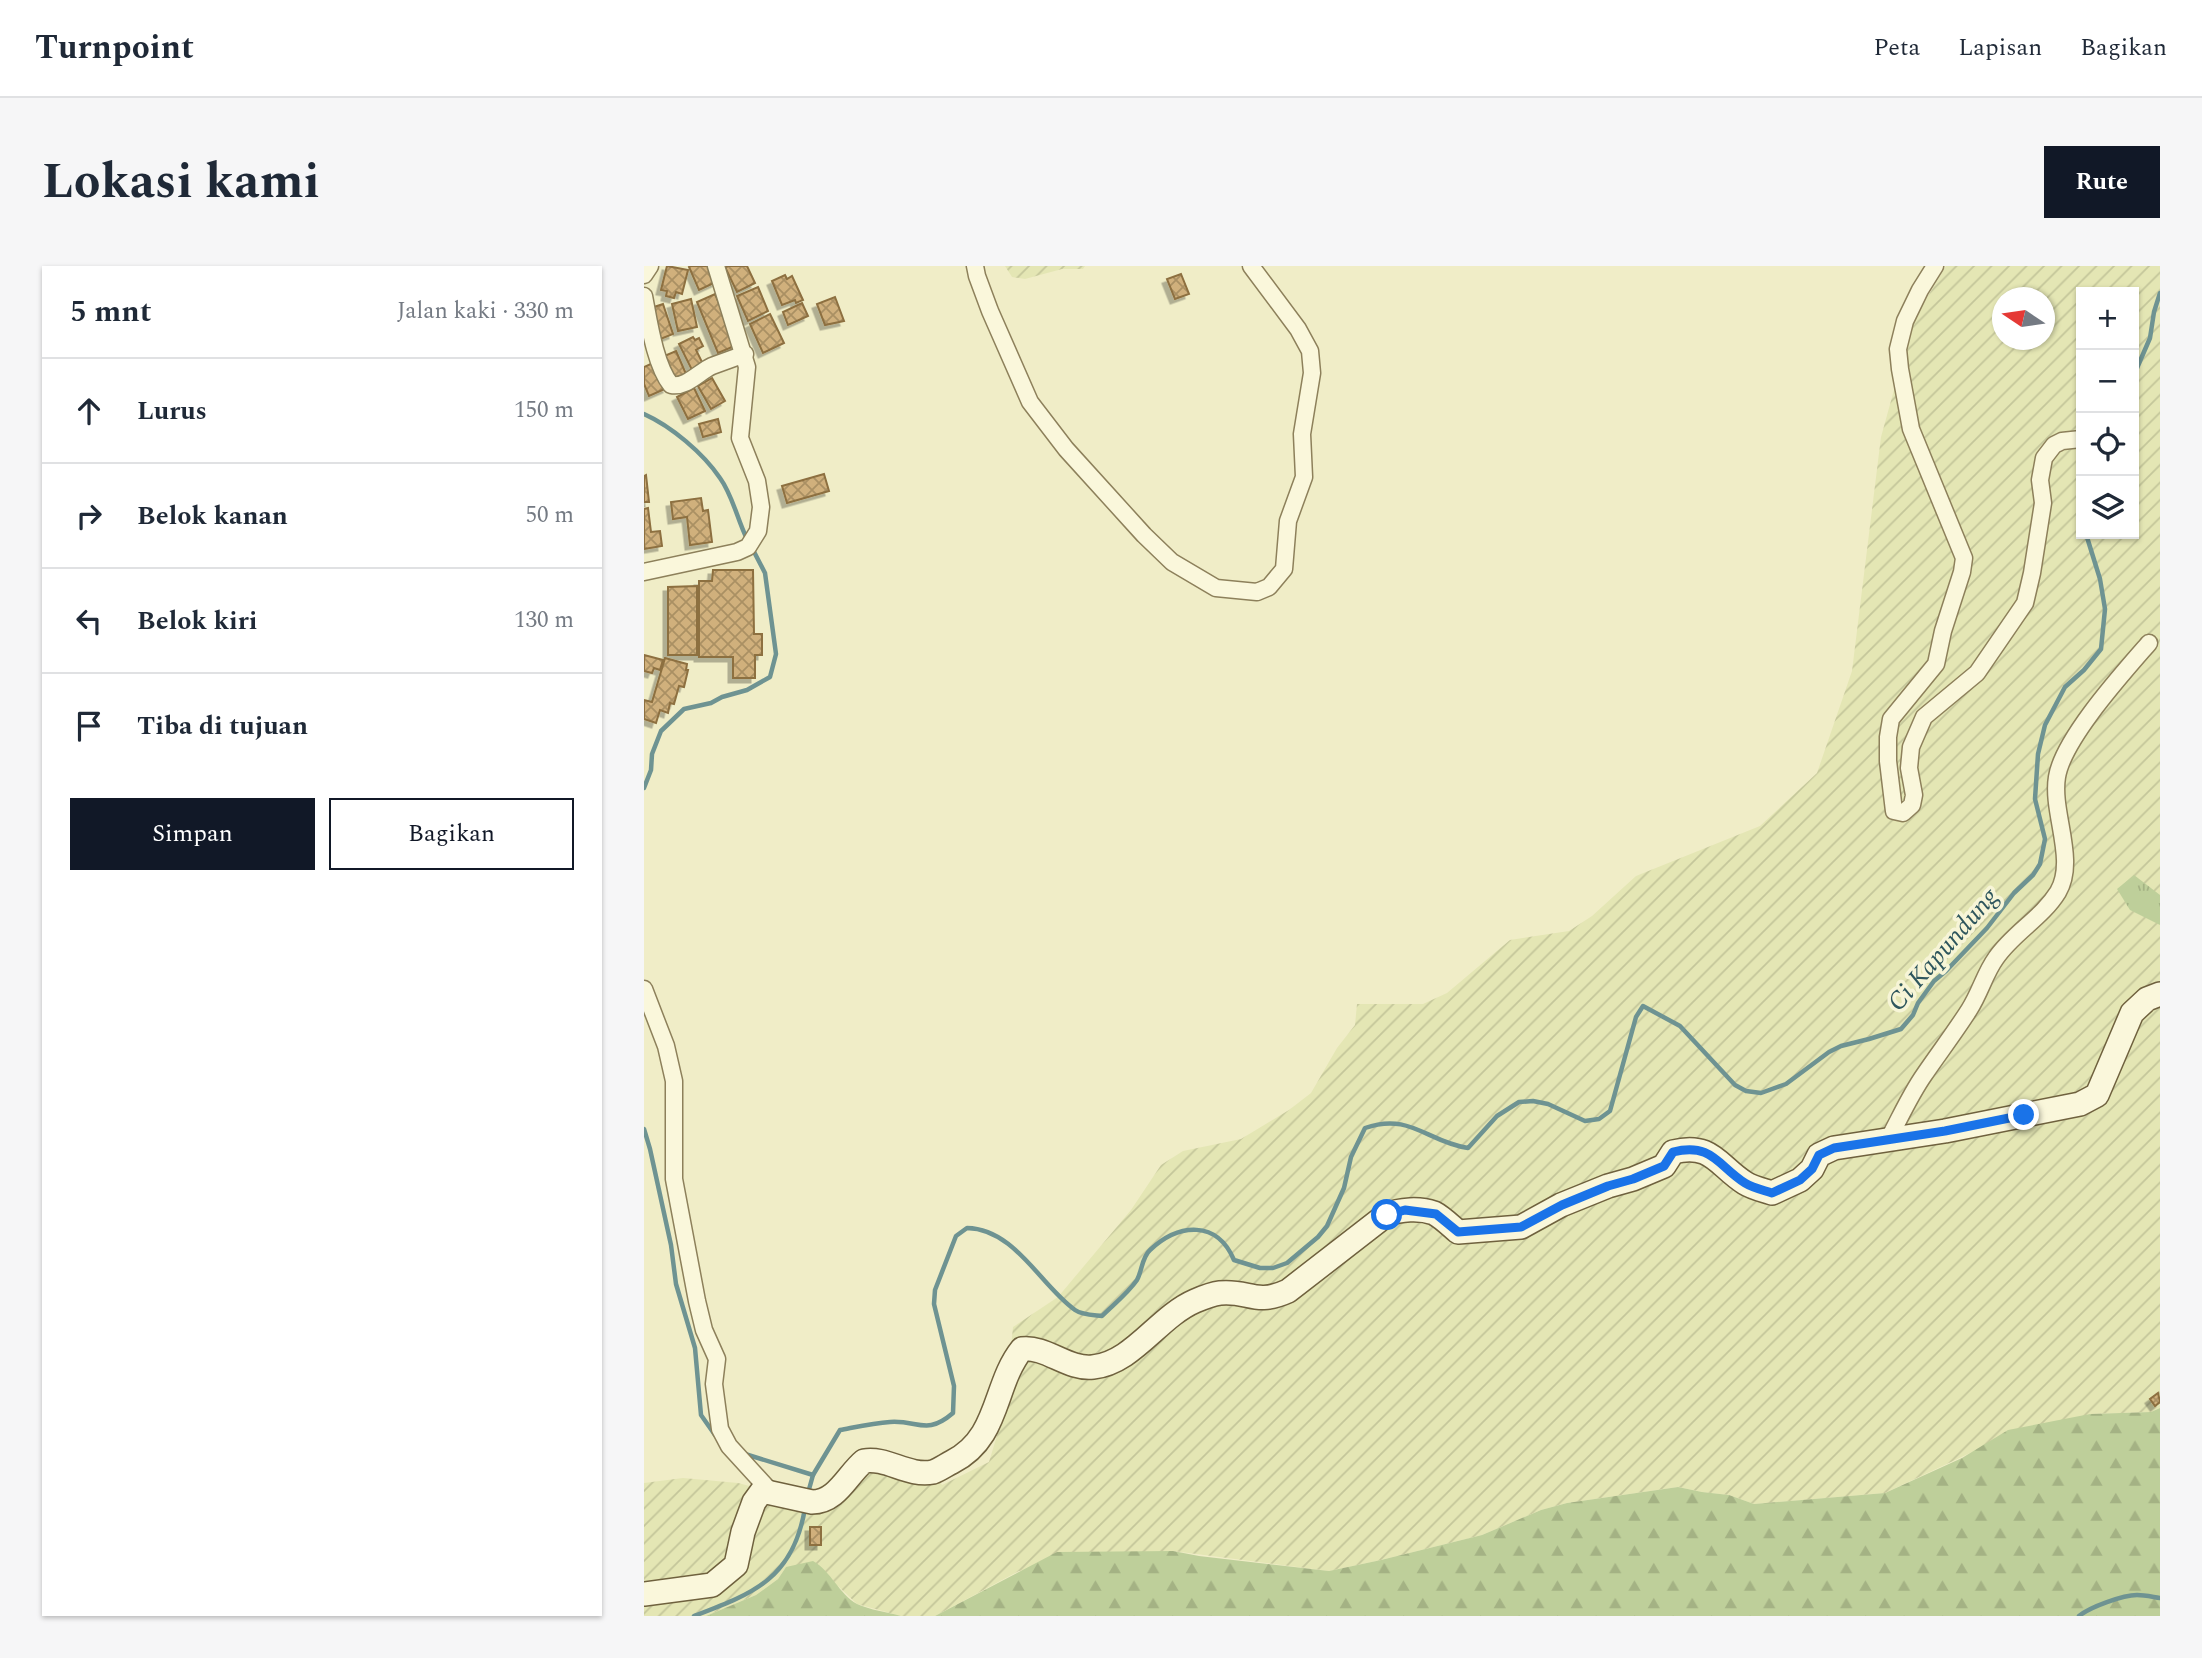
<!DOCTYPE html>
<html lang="id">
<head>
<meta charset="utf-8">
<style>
  :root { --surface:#fff; --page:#f6f6f7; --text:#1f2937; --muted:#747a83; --line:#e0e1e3; --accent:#111827 }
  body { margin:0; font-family:Spectral,serif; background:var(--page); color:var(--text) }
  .controls { position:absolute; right:21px; top:21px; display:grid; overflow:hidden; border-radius:0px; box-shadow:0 2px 5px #0004 }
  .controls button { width:63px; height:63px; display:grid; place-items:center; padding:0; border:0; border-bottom:2px solid var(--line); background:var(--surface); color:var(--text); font:35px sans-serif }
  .compass { position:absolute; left:1348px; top:21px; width:63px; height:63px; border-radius:50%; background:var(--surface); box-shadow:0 2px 5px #0004; rotate:283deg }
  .stop { position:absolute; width:21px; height:21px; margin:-16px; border:5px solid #1a73e8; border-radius:50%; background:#fff }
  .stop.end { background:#1a73e8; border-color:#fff; box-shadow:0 2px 7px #0008 }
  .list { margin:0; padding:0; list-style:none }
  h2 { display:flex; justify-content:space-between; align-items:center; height:91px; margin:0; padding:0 28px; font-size:30px }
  h2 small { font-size:23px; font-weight:400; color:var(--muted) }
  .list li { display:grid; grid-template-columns:46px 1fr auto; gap:21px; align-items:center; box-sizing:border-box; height:105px; padding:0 28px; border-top:2px solid var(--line) }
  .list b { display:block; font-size:26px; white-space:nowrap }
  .list em { font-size:23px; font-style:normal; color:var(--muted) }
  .actions { display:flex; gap:14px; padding:21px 28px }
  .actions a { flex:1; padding:16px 0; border:2px solid var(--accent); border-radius:0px; text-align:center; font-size:24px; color:var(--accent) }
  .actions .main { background:var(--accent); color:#fff }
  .icon { flex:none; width:38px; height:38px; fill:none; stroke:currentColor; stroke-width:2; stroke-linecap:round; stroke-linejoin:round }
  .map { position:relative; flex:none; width:1516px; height:1350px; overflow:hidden; border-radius:0px }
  header { display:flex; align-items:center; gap:42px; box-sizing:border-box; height:98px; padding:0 35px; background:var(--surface); border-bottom:2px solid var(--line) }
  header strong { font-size:33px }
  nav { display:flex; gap:38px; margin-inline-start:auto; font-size:24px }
  .intro { display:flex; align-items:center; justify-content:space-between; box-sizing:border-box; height:168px; padding:0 42px }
  h1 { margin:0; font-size:49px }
  .button { padding:18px 32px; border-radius:0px; background:var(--accent); color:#fff; font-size:24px; font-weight:700 }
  main { display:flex; gap:42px; padding:0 42px }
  aside { flex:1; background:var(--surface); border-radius:0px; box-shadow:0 2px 5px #0004 }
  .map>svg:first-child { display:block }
  .farmland { fill:url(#farmland-furrows); fill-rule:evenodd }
  .grass { fill:url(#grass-tufts) }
  .forest { fill:url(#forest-firs) }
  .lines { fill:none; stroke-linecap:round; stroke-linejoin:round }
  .stream { stroke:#6e9392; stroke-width:4.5 }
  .building { fill:url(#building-cross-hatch); stroke:#8d6f40; stroke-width:2; filter:url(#shadow) }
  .street-casing { stroke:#8d805b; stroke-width:19 }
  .secondary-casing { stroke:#6f613e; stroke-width:26 }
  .street { stroke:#faf7db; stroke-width:16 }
  .secondary { stroke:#faf7db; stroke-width:23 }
  .route { stroke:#1a73e8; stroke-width:9 }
  .labels { text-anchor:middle; stroke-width:7; stroke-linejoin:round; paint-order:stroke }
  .water-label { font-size:26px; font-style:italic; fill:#2e565d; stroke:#f7f5d7 }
</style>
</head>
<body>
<header>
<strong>Turnpoint</strong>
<nav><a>Peta</a><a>Lapisan</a><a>Bagikan</a></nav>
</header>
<div class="intro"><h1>Lokasi kami</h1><a class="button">Rute</a></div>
<main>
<aside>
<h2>5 mnt<small>Jalan kaki · 330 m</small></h2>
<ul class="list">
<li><svg class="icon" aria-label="ahead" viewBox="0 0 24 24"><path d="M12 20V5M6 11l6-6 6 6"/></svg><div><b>Lurus</b></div><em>150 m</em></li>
<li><svg class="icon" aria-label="right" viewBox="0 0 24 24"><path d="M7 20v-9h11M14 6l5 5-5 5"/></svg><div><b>Belok kanan</b></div><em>50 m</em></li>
<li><svg class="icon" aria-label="left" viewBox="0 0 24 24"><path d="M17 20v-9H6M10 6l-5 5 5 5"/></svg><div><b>Belok kiri</b></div><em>130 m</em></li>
<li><svg class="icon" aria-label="arrive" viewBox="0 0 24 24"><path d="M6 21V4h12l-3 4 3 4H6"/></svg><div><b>Tiba di tujuan</b></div></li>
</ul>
<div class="actions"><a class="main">Simpan</a><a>Bagikan</a></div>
</aside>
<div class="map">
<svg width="1516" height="1350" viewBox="0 0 1516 1350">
  <defs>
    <pattern id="farmland-furrows" width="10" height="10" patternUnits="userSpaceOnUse" patternTransform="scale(1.75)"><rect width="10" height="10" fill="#e4e6b4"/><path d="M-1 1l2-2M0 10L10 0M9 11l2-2" fill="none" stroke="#c4c69a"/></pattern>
    <pattern id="grass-tufts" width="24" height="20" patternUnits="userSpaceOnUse" patternTransform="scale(1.75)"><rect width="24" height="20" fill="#becf9a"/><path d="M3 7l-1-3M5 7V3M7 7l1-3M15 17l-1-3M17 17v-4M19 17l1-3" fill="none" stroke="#a4b284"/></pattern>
    <pattern id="forest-firs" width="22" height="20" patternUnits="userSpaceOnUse" patternTransform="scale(1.75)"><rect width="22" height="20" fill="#becf9a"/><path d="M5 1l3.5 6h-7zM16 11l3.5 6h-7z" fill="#a4b284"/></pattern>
    <pattern id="building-cross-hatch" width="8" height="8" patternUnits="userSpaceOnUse" patternTransform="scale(1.75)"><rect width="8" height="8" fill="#d0b07b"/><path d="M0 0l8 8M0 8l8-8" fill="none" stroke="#aa9064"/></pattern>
    <filter id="shadow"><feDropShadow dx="-4.5" dy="4.5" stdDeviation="0" flood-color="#0004"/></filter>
  </defs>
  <rect width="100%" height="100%" fill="#f0edc7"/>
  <g class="farmland">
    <polygon points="361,0 441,0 439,3 418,3 381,13 368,11"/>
    <path d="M 1302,0 L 1516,0 L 1516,1142 L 1507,1146 L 1446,1148 L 1341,1180 L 1241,1227 L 1110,1238 L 1085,1229 L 1058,1226 L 1034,1221 L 923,1237 L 897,1244 L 838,1269 L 737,1294 L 685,1305 L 529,1285 L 375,1305 L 291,1350 L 257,1350 L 213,1338 L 194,1320 L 142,1301 L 134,1313 L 112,1329 L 62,1350 L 0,1350 L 0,1217 L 39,1212 L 94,1217 L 145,1230 L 171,1224 L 206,1210 L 217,1197 L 289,1206 L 298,1219 L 345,1196 L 361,1143 L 369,1061 L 414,1031 L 487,944 L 517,899 L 539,885 L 597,873 L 645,844 L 667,827 L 693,782 L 711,759 L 713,738 L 779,738 L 803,727 L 866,674 L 925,665 L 948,650 L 992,610 L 1116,560 L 1173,507 L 1208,405 L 1237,171 L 1269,55 ZM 1437,26 L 1490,26 L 1490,268 L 1437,268 ZM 1358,32 L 1400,32 L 1400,74 L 1358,74 Z"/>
  </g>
  <polygon class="grass" points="1490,609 1516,629 1516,659 1486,644 1473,623"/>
  <g class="forest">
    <polygon points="1516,1142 1516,1350 291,1350 413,1286 529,1285 555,1290 685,1305 737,1294 838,1269 897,1244 923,1237 1034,1221 1058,1226 1085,1229 1110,1238 1241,1227 1318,1192 1364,1164 1446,1148 1507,1146"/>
    <path d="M 169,1295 C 187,1305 195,1328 213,1338 C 226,1344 243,1346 257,1350 L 62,1350 L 112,1329 L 134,1313 L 142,1301 Z"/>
  </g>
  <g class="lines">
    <g class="stream">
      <polyline points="1490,109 1506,72 1510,46 1516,27"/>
      <path d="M 0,148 C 27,160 59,187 76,212 C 89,230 93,253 103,273"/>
      <polyline points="0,522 7,504 8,488 17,465 40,443 67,437 78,431 103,424 126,411 132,388 121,307 107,280"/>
      <polyline points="0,863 6,883 27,979 32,1018 51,1082 57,1149 71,1169"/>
      <polyline points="101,1188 169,1209"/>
      <path d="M 164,1227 L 169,1209 L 196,1164 C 212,1161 229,1157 246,1156 C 275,1154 282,1170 309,1147 L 310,1120 L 290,1038 L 291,1024 L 312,970 L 323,962 C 371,963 396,1019 431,1044 C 438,1049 450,1049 458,1050 C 469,1039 484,1027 493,1014 C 498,1005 498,991 506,984 C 535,957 573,954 590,994 L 616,1002 L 629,1002 L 643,997 L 674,971 L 683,960 L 700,922 L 707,891 L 721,862 C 766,846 783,876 824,882 L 853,850 L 875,836 L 889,835 L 904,838 L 941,855 L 955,853 L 966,845 L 992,751 L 999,740 L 1036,760 L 1091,819 L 1102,825 L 1117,827 L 1142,818 L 1185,786 L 1197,780 L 1225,773 L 1257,763 L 1269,749 L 1274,737 L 1290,715 L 1302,705 L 1343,662 L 1370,627 L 1389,609 L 1396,598 L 1401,573 L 1391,533 L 1394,488 L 1401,459 L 1421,421 L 1440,404 L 1457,383 L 1461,343 L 1456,313 L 1442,268"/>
      <path d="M 50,1350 C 110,1327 149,1313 161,1242"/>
      <path d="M 1435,1350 C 1446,1341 1479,1329 1493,1329 C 1501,1329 1509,1331 1516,1332"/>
    </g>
  </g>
  <g class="building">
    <polygon points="23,0 44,4 38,28 32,26 30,32 22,30 23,25 17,24"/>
    <polygon points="47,0 64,0 72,16 55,24 45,1"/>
    <polygon points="84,0 103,0 111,17 93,26 81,1"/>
    <polygon points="537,8 545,28 531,33 523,13"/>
    <polygon points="141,9 143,13 148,10 159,34 152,37 151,34 138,39 128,15"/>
    <polygon points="114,21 124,45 104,55 93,30"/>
    <polygon points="71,28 93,79 74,87 53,36"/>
    <polygon points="191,31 200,55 181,59 173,38"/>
    <polygon points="47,33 53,61 34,65 28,38"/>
    <polygon points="158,37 164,50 144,59 139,46"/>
    <polygon points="19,38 29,68 14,74 4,43"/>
    <polygon points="126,48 140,77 119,87 106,58"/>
    <polygon points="49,71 51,74 55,72 59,80 52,84 59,98 48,104 35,78"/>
    <polygon points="32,85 42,108 28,114 18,91"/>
    <polygon points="11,96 23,122 5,130 0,118 0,101"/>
    <polygon points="68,112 81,135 67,143 54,120"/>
    <polygon points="50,122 61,145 44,153 33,131"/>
    <polygon points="74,153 77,166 59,171 55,158"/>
    <polygon points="180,208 185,225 143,237 138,220"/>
    <polygon points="2,209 5,236 0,236 0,210"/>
    <polygon points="57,232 59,245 64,244 68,276 46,279 43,251 29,253 27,236"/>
    <polygon points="4,242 7,266 16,265 18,280 0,283 0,243"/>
    <polygon points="69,304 109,304 110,368 118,368 118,389 111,389 111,412 89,412 89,391 55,391 55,315 68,315"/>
    <polygon points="53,320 53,389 24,389 24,321"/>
    <polygon points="0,389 19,394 16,404 10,402 8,407 0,405"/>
    <polygon points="21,392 43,398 42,404 44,404 40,421 35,420 30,438 26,437 24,447 16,444 12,457 0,453 0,434 8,436"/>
    <polygon points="1514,1127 1516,1136 1511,1140 1506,1133"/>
    <rect x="166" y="1261" width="11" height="18"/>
  </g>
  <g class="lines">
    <g class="street-casing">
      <g id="street">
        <polyline points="331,0 333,10 346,45 386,136 422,183 500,269 528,296 572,322 613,326 625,321 640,303 644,255 660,211 658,168 668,107 666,85 654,63 607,0"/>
        <polyline points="1291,0 1276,24 1261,55 1254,83 1256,103 1267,163 1320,292 1318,306 1299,365 1292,398 1247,453 1244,471 1244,495 1250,545 1259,547 1268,539 1270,529 1265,502 1267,481 1280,451 1333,407 1381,337 1388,307 1399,237 1396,214 1400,192 1410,179 1418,175 1437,173"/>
        <polyline points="0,9 6,0"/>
        <path d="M 0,30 C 5,56 11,99 27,119 C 42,122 55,106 68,100 C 79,96 90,92 101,88"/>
        <polyline points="0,306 93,286 104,281 114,265 117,241 113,215 96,172 103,101 72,0"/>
        <polyline points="0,723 22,780 30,815 30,913 53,1035 60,1064 73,1093 70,1118 76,1163 85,1180 127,1226"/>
        <path d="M 1244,874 C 1256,852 1266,829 1280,809 C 1295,787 1311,766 1325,744 C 1336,727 1341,707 1352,692 C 1369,667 1398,652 1414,626 C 1433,594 1407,546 1413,511 C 1419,473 1479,407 1505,377"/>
      </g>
    </g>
    <g class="secondary-casing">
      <path id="secondary" d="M 0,1328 L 68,1319 L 92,1299 L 99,1266 L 110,1236 L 118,1225 L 168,1236 C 193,1236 203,1209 220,1195 C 243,1191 264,1211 289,1206 C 295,1204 302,1199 308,1196 C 356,1172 349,1119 378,1083 C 402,1080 424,1104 449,1101 C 489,1097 514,1051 551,1035 C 558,1032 568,1028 576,1027 C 605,1024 611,1040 644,1025 L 742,949 C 756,943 776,942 790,947 C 798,951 807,960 814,966 L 877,961 L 917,939 L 964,920 L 989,913 L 1020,900 L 1029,886 C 1068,876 1074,900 1101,917 C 1109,922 1119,924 1128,927 L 1156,914 L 1168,903 L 1175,889 L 1190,882 L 1301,865 L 1436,838 L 1453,829 L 1488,747 L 1503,733 L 1516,728"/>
    </g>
    <use href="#street" class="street"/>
    <use href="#secondary" class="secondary"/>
  </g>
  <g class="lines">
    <path class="route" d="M 743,949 L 761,944 L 792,948 L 814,966 L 877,961 L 918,939 L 964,920 L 989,913 L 1020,900 L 1029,886 C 1068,876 1074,900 1101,917 C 1109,922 1119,924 1128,927 L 1156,914 L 1168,903 L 1175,889 L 1190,882 L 1301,865 L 1380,849"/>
  </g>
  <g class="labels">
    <g class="water-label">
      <text transform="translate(1298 683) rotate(-49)" y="9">Ci Kapundung</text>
    </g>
  </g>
</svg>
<div class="controls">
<button>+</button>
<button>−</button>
<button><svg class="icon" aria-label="locate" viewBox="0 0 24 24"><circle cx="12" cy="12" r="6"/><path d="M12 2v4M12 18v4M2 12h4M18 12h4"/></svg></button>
<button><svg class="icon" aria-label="layers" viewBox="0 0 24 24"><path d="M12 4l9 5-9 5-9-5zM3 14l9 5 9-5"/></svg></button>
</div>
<svg class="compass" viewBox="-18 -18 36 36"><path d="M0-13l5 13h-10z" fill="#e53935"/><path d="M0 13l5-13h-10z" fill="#747a83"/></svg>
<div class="stop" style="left:743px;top:949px"></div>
<div class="stop end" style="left:1380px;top:849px"></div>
</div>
</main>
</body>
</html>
